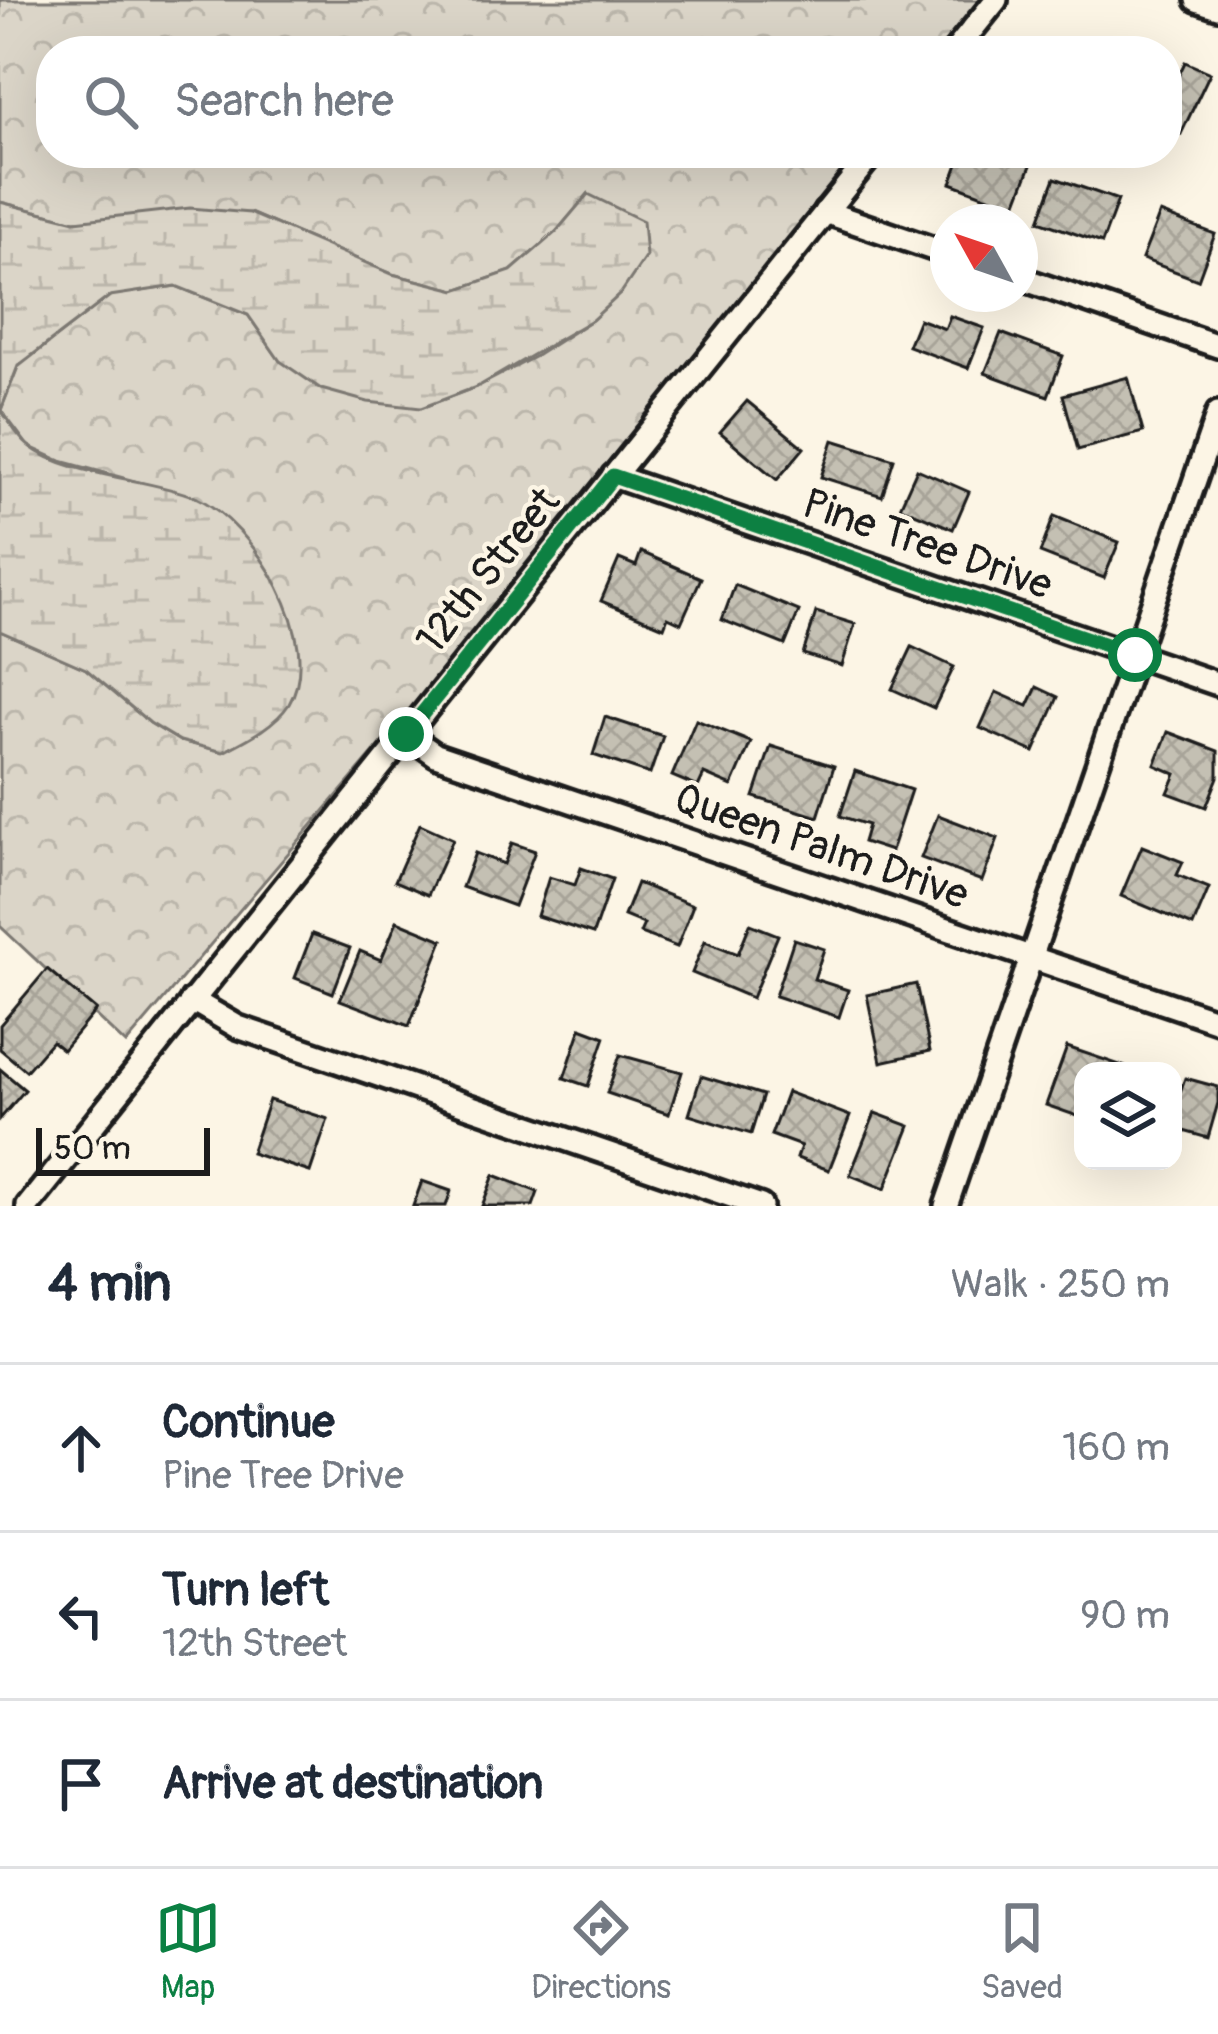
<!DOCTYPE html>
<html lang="en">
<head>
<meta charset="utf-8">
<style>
  :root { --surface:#fff; --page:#f2f2f3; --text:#1f2937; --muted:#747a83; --line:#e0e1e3; --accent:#0b8043 }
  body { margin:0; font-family:Pangolin,sans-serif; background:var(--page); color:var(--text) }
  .controls { position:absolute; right:36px; bottom:36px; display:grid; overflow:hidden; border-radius:24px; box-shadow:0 12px 48px #0002 }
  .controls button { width:108px; height:108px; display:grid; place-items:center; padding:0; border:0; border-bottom:3px solid var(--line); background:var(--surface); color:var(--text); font:60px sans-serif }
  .compass { position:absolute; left:930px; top:204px; width:108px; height:108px; border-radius:50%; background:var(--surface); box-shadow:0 12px 48px #0002; rotate:310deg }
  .scale { position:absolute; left:36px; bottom:30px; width:174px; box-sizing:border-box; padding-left:12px; border:6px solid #1c1c1c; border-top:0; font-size:33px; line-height:42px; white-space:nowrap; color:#1c1c1c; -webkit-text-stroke:9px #fcf5e5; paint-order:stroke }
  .stop { position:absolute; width:36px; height:36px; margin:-27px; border:9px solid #0b8043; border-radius:50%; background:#fff }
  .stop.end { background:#0b8043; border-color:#fff; box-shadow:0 3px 12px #0008 }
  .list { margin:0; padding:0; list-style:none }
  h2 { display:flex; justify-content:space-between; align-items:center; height:156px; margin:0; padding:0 48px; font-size:51px }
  h2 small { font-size:39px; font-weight:400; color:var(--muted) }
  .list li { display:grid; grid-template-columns:78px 1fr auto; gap:36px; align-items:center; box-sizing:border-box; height:168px; padding:0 48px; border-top:3px solid var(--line) }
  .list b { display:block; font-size:45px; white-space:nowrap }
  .list p { margin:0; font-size:39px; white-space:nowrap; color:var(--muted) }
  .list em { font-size:39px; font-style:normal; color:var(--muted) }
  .icon { flex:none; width:66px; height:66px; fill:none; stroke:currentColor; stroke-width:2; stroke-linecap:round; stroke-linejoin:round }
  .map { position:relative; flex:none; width:1218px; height:1206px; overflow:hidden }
  .search { position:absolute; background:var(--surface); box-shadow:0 12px 48px #0002; left:36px; right:36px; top:36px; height:132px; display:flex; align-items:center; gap:30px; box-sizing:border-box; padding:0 42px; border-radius:48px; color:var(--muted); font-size:45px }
  .sheet { height:660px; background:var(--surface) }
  nav { display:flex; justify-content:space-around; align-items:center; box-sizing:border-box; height:168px; border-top:3px solid var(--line); background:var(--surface); font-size:33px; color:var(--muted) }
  nav a { display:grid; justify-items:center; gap:6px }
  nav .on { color:var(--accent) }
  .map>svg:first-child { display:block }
  .forest { fill:url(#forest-crowns); stroke:#7c7872; stroke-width:3 }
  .wetland { fill:url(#wetland-marsh); stroke:#7c7872; stroke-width:3 }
  .building { fill:url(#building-cross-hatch); stroke:#1c1c1c; stroke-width:3 }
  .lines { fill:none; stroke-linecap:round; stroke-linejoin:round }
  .minor-casing { stroke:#1c1c1c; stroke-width:30 }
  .minor { stroke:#fcf5e5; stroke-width:21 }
  .route { stroke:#0b8043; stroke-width:15 }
  .labels { text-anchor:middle; stroke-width:9; stroke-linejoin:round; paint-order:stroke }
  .street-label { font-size:42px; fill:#1c1c1c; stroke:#fcf5e5 }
</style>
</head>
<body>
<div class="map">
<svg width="1218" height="1206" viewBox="0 0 1218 1206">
  <defs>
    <pattern id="forest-crowns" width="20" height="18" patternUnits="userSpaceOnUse" patternTransform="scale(3)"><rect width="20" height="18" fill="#dbd5c8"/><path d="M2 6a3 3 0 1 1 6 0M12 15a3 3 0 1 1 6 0" fill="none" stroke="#bbb6ab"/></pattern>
    <pattern id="wetland-marsh" width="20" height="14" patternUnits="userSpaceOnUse" patternTransform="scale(3)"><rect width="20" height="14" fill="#dbd5c8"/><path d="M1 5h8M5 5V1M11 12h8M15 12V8" fill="none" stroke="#bbb6ab"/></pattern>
    <pattern id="building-cross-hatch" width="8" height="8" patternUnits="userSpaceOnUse" patternTransform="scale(3)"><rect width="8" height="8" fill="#c4c0b3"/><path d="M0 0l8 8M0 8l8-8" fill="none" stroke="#a8a499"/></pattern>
  </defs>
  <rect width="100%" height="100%" fill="#fcf5e5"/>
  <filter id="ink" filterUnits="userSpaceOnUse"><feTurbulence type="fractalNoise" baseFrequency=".00833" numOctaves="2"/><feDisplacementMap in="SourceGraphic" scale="24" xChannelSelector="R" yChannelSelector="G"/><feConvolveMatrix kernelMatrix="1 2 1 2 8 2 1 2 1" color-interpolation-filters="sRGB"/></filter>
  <g filter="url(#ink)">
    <polygon class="forest" points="0,0 1001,0 959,51 51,51 51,153 876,153 727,337 126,1044 0,926 0,631 86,669 150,723 180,741 223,751 197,498 61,461 28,446 1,410 18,367 110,295 176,286 248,315 280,361 421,408 479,386 536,356 592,320 621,293 588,194 556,232 511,271 456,290 392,274 250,213 75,221 0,202"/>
    <path class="wetland" d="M 588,194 L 643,221 L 646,256 L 621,293 L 592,320 L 479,386 L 421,408 L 368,402 L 321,389 L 280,361 L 248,315 L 176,286 L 110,296 L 18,366 L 1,410 C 9,421 18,438 29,446 C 67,476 149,478 195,497 C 254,523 326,641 289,704 C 275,726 246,740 223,752 L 180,741 L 150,723 L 86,669 L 0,631 L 0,202 L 75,221 L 190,208 L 250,213 L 392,274 L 456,290 L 511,271 L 556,232 Z"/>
    <g class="building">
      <polygon points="1185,62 1210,73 1181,134 1167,128 1167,75 1177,79"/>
      <polygon points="962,153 1015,153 1033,160 1015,207 951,183"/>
      <polygon points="1055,178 1118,200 1102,243 1039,221"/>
      <polygon points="1160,213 1215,234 1198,280 1142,259"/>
      <polygon points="950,316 984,328 968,368 908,346 919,319 945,329"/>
      <polygon points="1001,333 1063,356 1048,396 985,373"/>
      <polygon points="1128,377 1143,432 1078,450 1063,395"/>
      <polygon points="747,401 804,448 777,480 720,432"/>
      <polygon points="833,440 894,459 882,496 821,477"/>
      <polygon points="917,469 969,492 953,529 900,507"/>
      <polygon points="1054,516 1119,542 1104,578 1040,553"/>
      <polygon points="641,552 701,578 681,623 668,617 664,627 601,601 619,559 636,566"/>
      <polygon points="735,585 799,611 785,645 722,620"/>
      <polygon points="816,612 855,624 842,666 803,654"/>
      <polygon points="912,647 954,667 934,708 892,689"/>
      <polygon points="1037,687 1058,697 1034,752 980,728 996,692 1028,706"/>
      <polygon points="605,717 663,736 650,774 593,755"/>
      <polygon points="696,720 751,742 732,786 704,774 698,787 672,776"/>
      <polygon points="1168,732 1218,751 1218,777 1206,807 1168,793 1176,774 1155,765"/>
      <polygon points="771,746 834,766 818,817 754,797"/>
      <polygon points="855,771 911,790 891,851 863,842 868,825 840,816"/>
      <polygon points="938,815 998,838 982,881 921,858"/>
      <polygon points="420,824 453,839 428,895 395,881"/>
      <polygon points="512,843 535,851 514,906 462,887 475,853 504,864"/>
      <polygon points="1142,846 1183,862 1177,875 1209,888 1193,926 1121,896"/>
      <polygon points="581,868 612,879 593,934 537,916 549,877 575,885"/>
      <polygon points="637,883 693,905 677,947 640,933 644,924 624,916"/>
      <polygon points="397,921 443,940 409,1026 340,1000 360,951 381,960"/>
      <polygon points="750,924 778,935 752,998 692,973 705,941 738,954"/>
      <polygon points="312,934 350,948 333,993 295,978"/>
      <polygon points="794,939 824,949 814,979 848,990 839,1017 775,996"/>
      <polygon points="47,969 96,1010 63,1050 52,1041 26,1071 0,1049 0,1025"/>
      <polygon points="916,984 930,1051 881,1062 867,995"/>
      <polygon points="581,1028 605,1037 588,1086 564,1078"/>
      <polygon points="1067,1047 1126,1067 1124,1071 1083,1071 1083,1118 1046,1105"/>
      <polygon points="620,1055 682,1072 669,1114 607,1093"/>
      <polygon points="0,1069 25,1090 0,1119"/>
      <polygon points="701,1076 763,1095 751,1134 689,1115"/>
      <polygon points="1185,1078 1218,1087 1218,1103 1208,1138 1173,1128 1173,1093 1179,1095"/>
      <polygon points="787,1092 850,1116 829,1170 797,1158 801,1146 771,1135"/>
      <polygon points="269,1100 328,1119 310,1172 251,1153"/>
      <polygon points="875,1113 910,1126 885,1189 850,1175"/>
      <polygon points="494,1175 538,1192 533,1206 482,1206"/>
      <polygon points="422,1181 451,1191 446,1206 413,1206"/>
    </g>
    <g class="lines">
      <g class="minor-casing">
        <g id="minor">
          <polyline points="1197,0 1218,7"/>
          <polyline points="955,51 996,0"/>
          <polyline points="825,212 948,254"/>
          <polyline points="1020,278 1218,346"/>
          <polyline points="613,476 1218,684"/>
          <polyline points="406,734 436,755 1218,1021"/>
          <polyline points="192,1000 238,1027 761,1206"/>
          <polyline points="28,1206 873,153"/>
          <polyline points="946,1206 1218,413"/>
        </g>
      </g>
      <use href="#minor" class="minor"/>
    </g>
  </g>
  <g class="lines" filter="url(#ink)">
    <polyline class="route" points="406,734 613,476 1135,655"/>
  </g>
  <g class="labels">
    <g class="street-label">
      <text transform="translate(928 543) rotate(19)" y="15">Pine Tree Drive</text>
      <text transform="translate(487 570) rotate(-51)" y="15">12th Street</text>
      <text transform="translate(822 845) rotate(19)" y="15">Queen Palm Drive</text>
    </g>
  </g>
</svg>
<div class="controls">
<button><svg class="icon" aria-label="layers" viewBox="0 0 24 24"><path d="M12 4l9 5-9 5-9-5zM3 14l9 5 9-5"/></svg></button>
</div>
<svg class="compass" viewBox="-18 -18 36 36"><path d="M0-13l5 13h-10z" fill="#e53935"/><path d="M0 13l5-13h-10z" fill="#747a83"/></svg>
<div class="scale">50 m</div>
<div class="stop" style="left:1135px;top:655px"></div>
<div class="stop end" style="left:406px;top:734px"></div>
<div class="search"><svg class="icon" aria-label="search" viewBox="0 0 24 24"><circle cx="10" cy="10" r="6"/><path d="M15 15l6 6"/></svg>Search here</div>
</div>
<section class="sheet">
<h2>4 min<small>Walk · 250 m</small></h2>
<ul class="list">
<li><svg class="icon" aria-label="ahead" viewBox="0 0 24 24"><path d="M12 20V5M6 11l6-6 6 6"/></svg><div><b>Continue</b><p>Pine Tree Drive</p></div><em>160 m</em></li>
<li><svg class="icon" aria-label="left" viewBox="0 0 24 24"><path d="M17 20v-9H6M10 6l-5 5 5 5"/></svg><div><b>Turn left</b><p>12th Street</p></div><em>90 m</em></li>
<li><svg class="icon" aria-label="arrive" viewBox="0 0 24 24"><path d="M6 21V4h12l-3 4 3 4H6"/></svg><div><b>Arrive at destination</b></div></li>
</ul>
</section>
<nav>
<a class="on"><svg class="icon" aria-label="map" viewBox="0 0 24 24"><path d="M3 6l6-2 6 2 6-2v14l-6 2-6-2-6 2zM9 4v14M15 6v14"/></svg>Map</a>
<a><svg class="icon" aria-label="directions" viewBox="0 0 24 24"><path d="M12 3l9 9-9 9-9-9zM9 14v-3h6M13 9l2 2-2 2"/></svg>Directions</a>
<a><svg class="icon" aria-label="saved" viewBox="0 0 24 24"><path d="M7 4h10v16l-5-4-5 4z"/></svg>Saved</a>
</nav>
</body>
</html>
